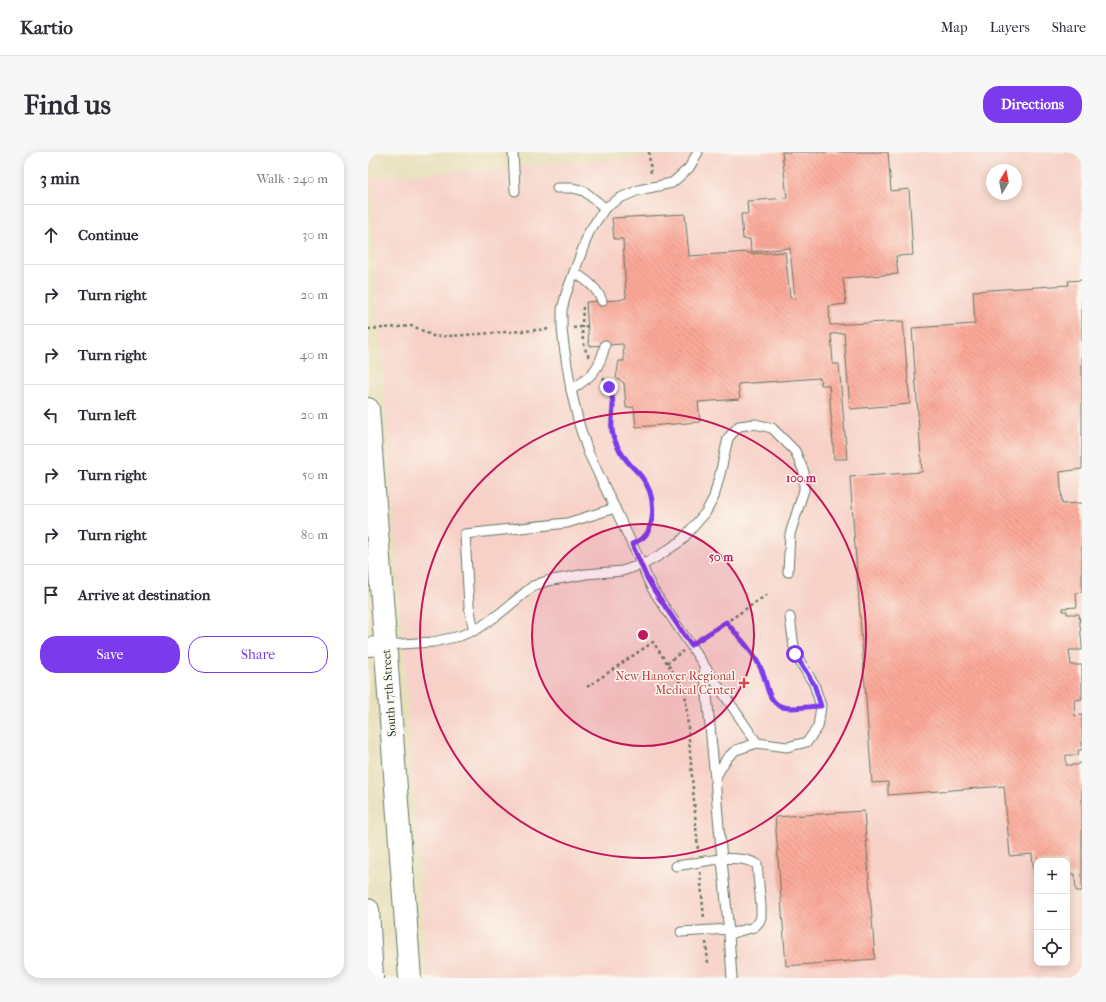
<!DOCTYPE html>
<html lang="en">
<head>
<meta charset="utf-8">
<style>
  :root { --surface:#fff; --page:#f7f7f7; --text:#2b2b33; --muted:#7c7c81; --line:#e1e1e2; --accent:#7c3aed }
  body { margin:0; font-family:"IM FELL French Canon",serif; background:var(--page); color:var(--text) }
  .controls { position:absolute; right:12px; bottom:12px; display:grid; overflow:hidden; border-radius:8px; box-shadow:0 2px 10px #0003 }
  .controls button { width:36px; height:36px; display:grid; place-items:center; padding:0; border:0; border-bottom:1px solid var(--line); background:var(--surface); color:var(--text); font:20px sans-serif }
  .compass { position:absolute; left:618px; top:12px; width:36px; height:36px; border-radius:50%; background:var(--surface); box-shadow:0 2px 10px #0003; rotate:10deg }
  .stop { position:absolute; width:12px; height:12px; margin:-9px; border:3px solid #7c3aed; border-radius:50%; background:#fff }
  .stop.end { background:#7c3aed; border-color:#fff; box-shadow:0 1px 4px #0008 }
  .list { margin:0; padding:0; list-style:none }
  h2 { display:flex; justify-content:space-between; align-items:center; height:52px; margin:0; padding:0 16px; font-size:17px }
  h2 small { font-size:13px; font-weight:400; color:var(--muted) }
  .list li { display:grid; grid-template-columns:26px 1fr auto; gap:12px; align-items:center; box-sizing:border-box; height:60px; padding:0 16px; border-top:1px solid var(--line) }
  .list b { display:block; font-size:15px; white-space:nowrap }
  .list em { font-size:13px; font-style:normal; color:var(--muted) }
  .actions { display:flex; gap:8px; padding:12px 16px }
  .actions a { flex:1; padding:9px 0; border:1px solid var(--accent); border-radius:16px; text-align:center; font-size:14px; color:var(--accent) }
  .actions .main { background:var(--accent); color:#fff }
  .icon { flex:none; width:22px; height:22px; fill:none; stroke:currentColor; stroke-width:2; stroke-linecap:round; stroke-linejoin:round }
  .map { position:relative; flex:none; width:714px; height:826px; overflow:hidden; border-radius:16px }
  header { display:flex; align-items:center; gap:24px; box-sizing:border-box; height:56px; padding:0 20px; background:var(--surface); border-bottom:1px solid var(--line) }
  header strong { font-size:19px }
  nav { display:flex; gap:22px; margin-inline-start:auto; font-size:14px }
  .intro { display:flex; align-items:center; justify-content:space-between; box-sizing:border-box; height:96px; padding:0 24px }
  h1 { margin:0; font-size:28px }
  .button { padding:10px 18px; border-radius:16px; background:var(--accent); color:#fff; font-size:14px; font-weight:700 }
  main { display:flex; gap:24px; padding:0 24px }
  aside { flex:1; background:var(--surface); border-radius:16px; box-shadow:0 2px 10px #0003 }
  .map>svg:first-child { display:block }
  .built { fill:#f7d1c8; fill-rule:evenodd }
  .building { fill:url(#building-back-hatch) }
  .lines { fill:none; stroke-linecap:round; stroke-linejoin:round }
  .service-casing { stroke:#657663; stroke-width:11 }
  .minor-casing { stroke:#657663; stroke-width:20 }
  .secondary-casing { stroke:#657663; stroke-width:24 }
  .path { stroke:#657663; stroke-width:2.5; stroke-dasharray:3 3; stroke-linecap:butt }
  .service { stroke:#fff; stroke-width:9 }
  .minor { stroke:#fff; stroke-width:18 }
  .secondary { stroke:#fff; stroke-width:22 }
  .route { stroke:#7c3aed; stroke-width:5 }
  .ring { fill:none; stroke:#c2185b; stroke-width:2 }
  .health-dot { fill:#e0444e; stroke:#fbf7ec; stroke-width:1.5 }
  .labels { text-anchor:middle; stroke-width:3; stroke-linejoin:round; paint-order:stroke }
  .health-label { font-size:12px; fill:#be3a42; stroke:#fbf7ec; text-anchor:end }
  .street-label { font-size:12px; fill:#1f3d34; stroke:#fbf7ec }
  .centre { fill:#c2185b; stroke:#fbf7ec; stroke-width:2 }
  .ring-label { font-size:12px; text-anchor:middle; font-weight:bold; fill:#c2185b; stroke:#fbf7ec; stroke-width:3; stroke-linejoin:round; paint-order:stroke }
</style>
</head>
<body>
<header>
<strong>Kartio</strong>
<nav><a>Map</a><a>Layers</a><a>Share</a></nav>
</header>
<div class="intro"><h1>Find us</h1><a class="button">Directions</a></div>
<main>
<aside>
<h2>3 min<small>Walk · 240 m</small></h2>
<ul class="list">
<li><svg class="icon" aria-label="ahead" viewBox="0 0 24 24"><path d="M12 20V5M6 11l6-6 6 6"/></svg><div><b>Continue</b></div><em>30 m</em></li>
<li><svg class="icon" aria-label="right" viewBox="0 0 24 24"><path d="M7 20v-9h11M14 6l5 5-5 5"/></svg><div><b>Turn right</b></div><em>20 m</em></li>
<li><svg class="icon" aria-label="right" viewBox="0 0 24 24"><path d="M7 20v-9h11M14 6l5 5-5 5"/></svg><div><b>Turn right</b></div><em>40 m</em></li>
<li><svg class="icon" aria-label="left" viewBox="0 0 24 24"><path d="M17 20v-9H6M10 6l-5 5 5 5"/></svg><div><b>Turn left</b></div><em>20 m</em></li>
<li><svg class="icon" aria-label="right" viewBox="0 0 24 24"><path d="M7 20v-9h11M14 6l5 5-5 5"/></svg><div><b>Turn right</b></div><em>50 m</em></li>
<li><svg class="icon" aria-label="right" viewBox="0 0 24 24"><path d="M7 20v-9h11M14 6l5 5-5 5"/></svg><div><b>Turn right</b></div><em>80 m</em></li>
<li><svg class="icon" aria-label="arrive" viewBox="0 0 24 24"><path d="M6 21V4h12l-3 4 3 4H6"/></svg><div><b>Arrive at destination</b></div></li>
</ul>
<div class="actions"><a class="main">Save</a><a>Share</a></div>
</aside>
<div class="map">
<svg width="714" height="826" viewBox="0 0 714 826">
  <defs>
    <pattern id="building-back-hatch" width="6" height="6" patternUnits="userSpaceOnUse"><rect width="6" height="6" fill="#fca999"/><path d="M-1 5l2 2M0 0l6 6M5-1l2 2" fill="none" stroke="#cb8b7e"/></pattern>
  </defs>
  <rect width="100%" height="100%" fill="#fbf7ec"/>
  <filter id="ink" filterUnits="userSpaceOnUse"><feTurbulence type="fractalNoise" baseFrequency=".025" numOctaves="2"/><feDisplacementMap in="SourceGraphic" scale="8" xChannelSelector="R" yChannelSelector="G"/><feConvolveMatrix kernelMatrix="1 2 1 2 8 2 1 2 1" color-interpolation-filters="sRGB"/></filter>
  <filter id="wash" filterUnits="userSpaceOnUse"><feTurbulence type="fractalNoise" baseFrequency=".012" numOctaves="4" result="noise"/><feDisplacementMap in="SourceGraphic" scale="16" xChannelSelector="R" yChannelSelector="G"/><feGaussianBlur stdDeviation="0.9" result="paint"/><feColorMatrix in="noise" values="0 0 0 0 0 0 0 0 0 0 0 0 0 0 0 0 0 1.4 0 .05"/><feComposite in="paint" operator="in"/></filter>
  <g filter="url(#wash)">
    <rect width="100%" height="100%" fill="#e7dfba"/>
    <path class="built" d="M 320,0 L 714,0 L 714,826 L 59,826 L 25,352 L 8,134 L 3,26 L 319,2 ZM 624,18 L 648,18 L 648,42 L 624,42 ZM 669,709 L 699,709 L 699,811 L 669,811 Z"/>
    <g id="blocks">
      <g class="building">
        <polygon points="414,0 520,0 523,39 541,37 545,103 528,104 530,122 475,126 478,152 461,154 462,173 535,169 542,252 482,257 476,181 463,182 465,212 471,212 479,307 466,307 461,233 453,233 452,226 370,232 372,247 330,250 332,270 268,275 266,255 258,256 256,231 248,226 251,209 256,209 255,192 221,194 218,150 251,148 258,146 255,87 246,87 244,66 317,62 321,104 380,100 381,102 417,100 422,146 427,147 422,96 383,100 382,87 375,87 373,62 380,62 379,49 419,46"/>
        <polygon points="714,128 714,317 692,320 694,352 714,351 714,440 708,441 709,455 695,456 695,459 699,459 699,462 711,462 714,494 714,498 701,498 703,513 714,513 714,547 706,548 707,564 714,563 714,598 710,598 711,603 698,603 698,613 709,613 714,610 714,739 708,739 707,722 699,722 699,709 669,709 669,724 666,724 664,702 642,704 636,634 520,643 520,630 504,631 482,325 554,320 544,176 607,172 605,139 701,133 700,129"/>
        <polygon points="496,659 507,807 418,814 407,665"/>
      </g>
    </g>
  </g>
  <g filter="url(#ink)">
    <use href="#blocks" fill-opacity="0" stroke="#657663" stroke-width="1"/>
    <g class="lines">
      <g class="service-casing">
        <g id="service">
          <polyline points="145,0 147,39"/>
          <polyline points="330,0 321,16 304,31 271,38 252,46 237,56 221,80 198,142 194,158 194,177 196,194 203,238 211,272 220,300 274,413 279,426 285,438 389,591"/>
          <polyline points="189,36 205,36 216,39 237,56"/>
          <path d="M 206,120 C 218,128 229,135 234,149"/>
          <path d="M 203,238 C 223,225 232,217 237,193"/>
          <polyline points="106,479 101,454 97,382 199,371 247,356"/>
          <polyline points="18,493 65,490 92,484 111,476 131,462 165,434 179,429 218,422 254,419 278,411 292,403 313,389 338,360 346,345 353,318 360,286 371,274 387,272 404,276 427,299 436,320 436,338 422,382 420,420"/>
          <polyline points="336,513 347,626 350,664 361,782 364,826"/>
          <polyline points="347,626 359,606 368,598 389,591 419,595 439,590 450,575 453,554 446,532 427,502 422,465"/>
          <path d="M 308,714 C 332,711 367,700 389,712 L 393,754 L 393,765 L 391,770 L 386,775 L 361,782"/>
          <polyline points="313,780 361,777"/>
        </g>
      </g>
      <g class="minor-casing">
        <polyline id="minor" points="0,495 18,493"/>
      </g>
      <g class="secondary-casing">
        <g id="secondary">
          <polyline points="0,257 42,826"/>
          <polyline points="0,758 4,826"/>
        </g>
      </g>
      <g class="path">
        <polyline points="281,0 283,23"/>
        <path d="M 215,155 C 214,171 212,190 221,205"/>
        <polyline points="205,176 220,174"/>
        <polyline points="0,177 45,174 67,185 183,177"/>
        <path d="M 235,226 C 239,232 243,238 244,245 C 246,257 241,270 244,282 C 253,317 290,323 284,365 C 283,373 280,382 274,387"/>
        <path d="M 358,470 C 371,485 386,500 394,517 C 399,529 398,546 411,553 C 420,558 432,555 442,554"/>
        <polyline points="332,488 400,442"/>
        <polyline points="299,511 315,499"/>
        <polyline points="219,535 285,490 317,538 330,699"/>
        <polyline points="332,720 336,767"/>
        <polyline points="338,790 340,811"/>
      </g>
      <use href="#service" class="service"/>
      <use href="#minor" class="minor"/>
      <use href="#secondary" class="secondary"/>
    </g>
  </g>
  <g class="lines" filter="url(#ink)">
    <path class="route" d="M 241,235 C 243,241 245,246 245,253 C 245,262 242,274 245,283 C 248,293 253,302 260,310 C 264,315 269,319 273,324 C 283,336 286,352 284,367 C 281,382 277,386 264,392 L 279,426 L 286,438 L 323,493 L 358,470 C 371,485 385,499 393,517 C 399,528 398,545 410,553 C 420,559 441,554 453,554 L 446,532 L 427,502"/>
  </g>
  <circle cx="275" cy="483" r="111" fill="#c2185b" fill-opacity=".12"/>
  <g class="ring">
    <circle cx="275" cy="483" r="111"/>
    <circle cx="275" cy="483" r="223"/>
  </g>
  <path class="health-dot" d="M374 525h4v4h4v4h-4v4h-4v-4h-4v-4h4z"/>
  <g class="labels">
    <g class="health-label">
      <text x="367" y="528">New Hanover Regional<tspan x="367" dy="14">Medical Center</tspan></text>
    </g>
    <g class="street-label">
      <text transform="translate(21 541) rotate(-94)" y="4">South 17th Street</text>
    </g>
  </g>
  <circle cx="275" cy="483" r="6" class="centre"/>
  <g class="ring-label">
    <text x="433" y="330">100 m</text>
    <text x="353" y="409">50 m</text>
  </g>
</svg>
<div class="controls">
<button>+</button>
<button>−</button>
<button><svg class="icon" aria-label="locate" viewBox="0 0 24 24"><circle cx="12" cy="12" r="6"/><path d="M12 2v4M12 18v4M2 12h4M18 12h4"/></svg></button>
</div>
<svg class="compass" viewBox="-18 -18 36 36"><path d="M0-13l5 13h-10z" fill="#e53935"/><path d="M0 13l5-13h-10z" fill="#7c7c81"/></svg>
<div class="stop" style="left:427px;top:502px"></div>
<div class="stop end" style="left:241px;top:235px"></div>
</div>
</main>
</body>
</html>
